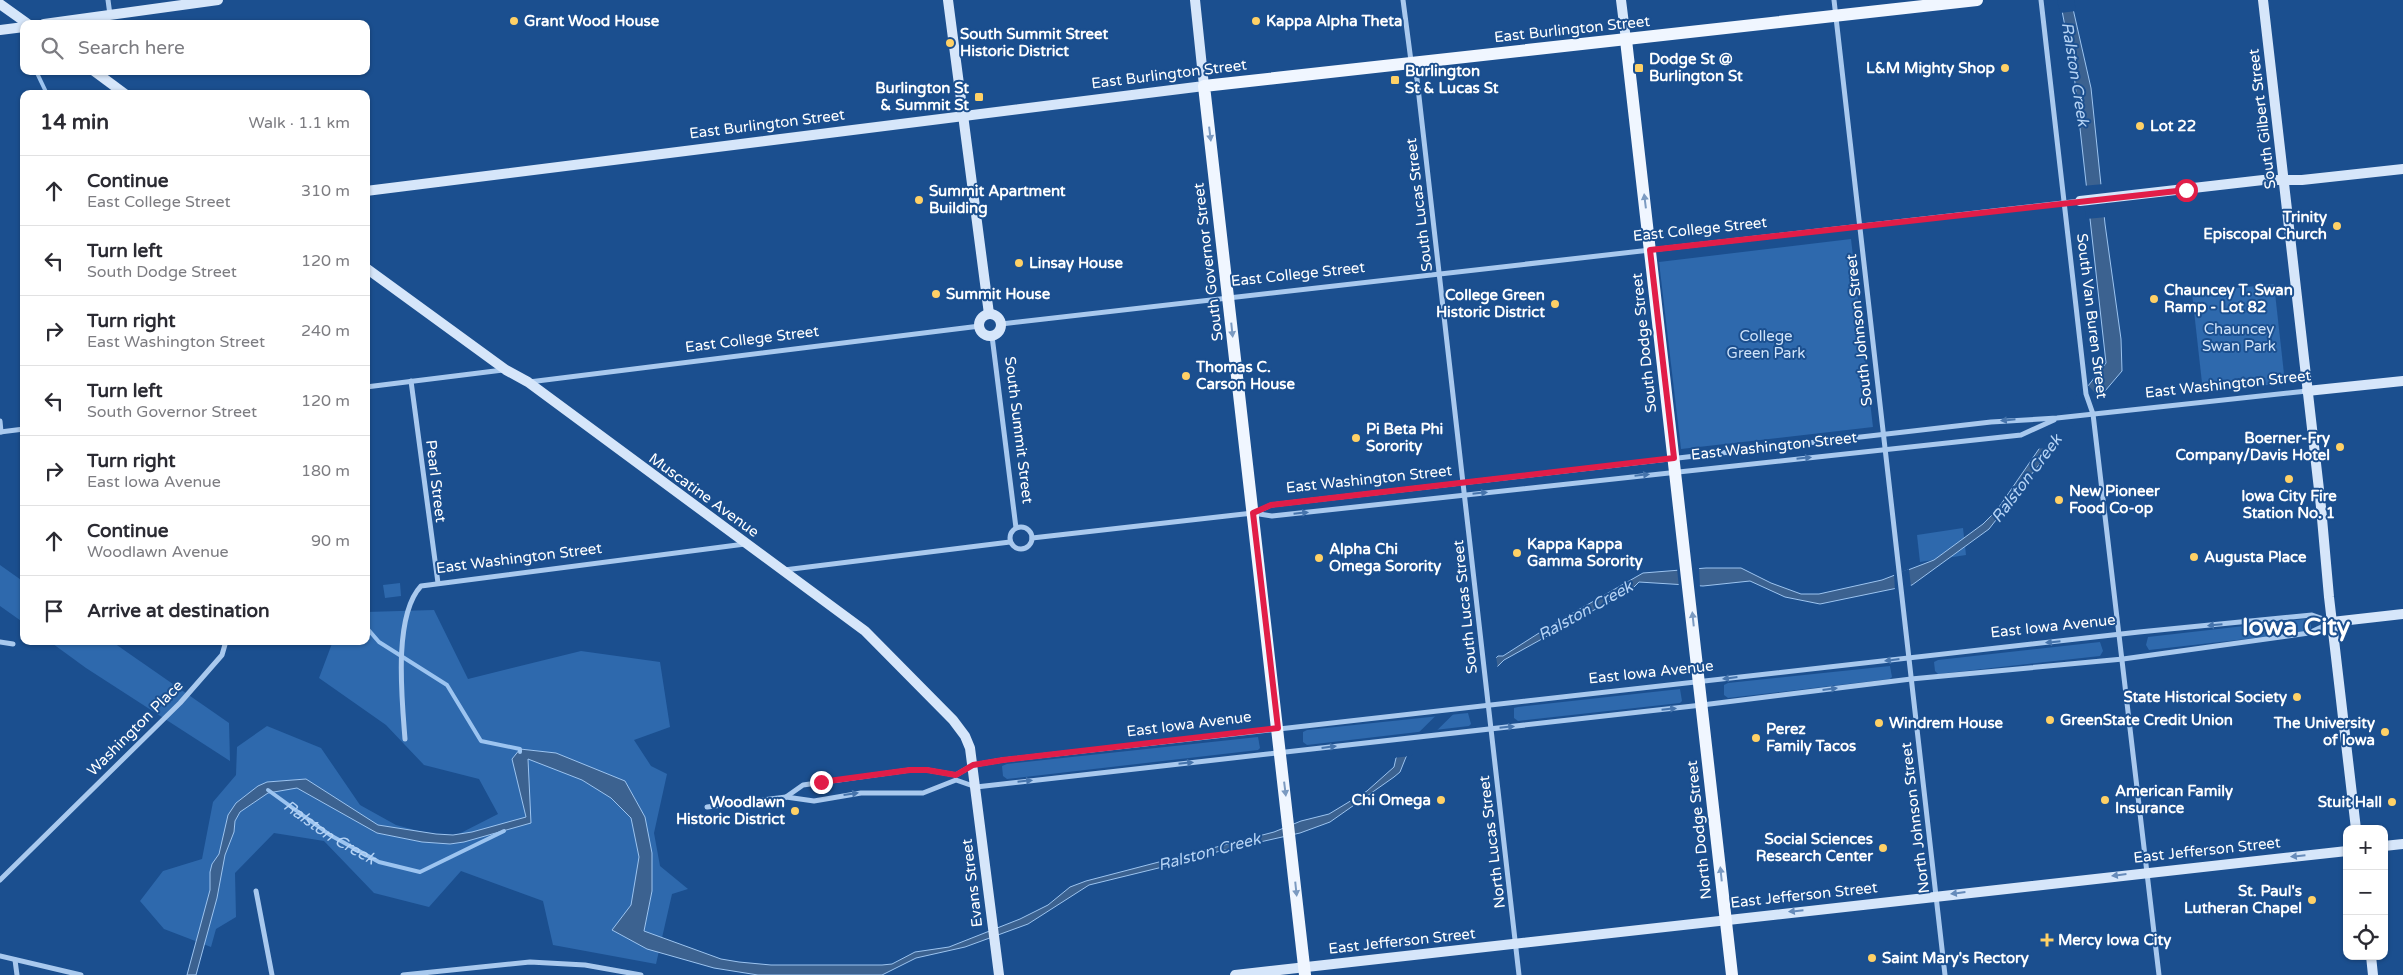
<!DOCTYPE html>
<html lang="en">
<head>
<meta charset="utf-8">
<style>
  :root { --surface:#fff; --page:#f7f7f7; --text:#2b2b33; --muted:#7c7c81; --line:#e1e1e2 }
  body { margin:0; font-family:"Varela Round",sans-serif; background:var(--page); color:var(--text) }
  .controls { position:absolute; right:15px; bottom:15px; display:grid; overflow:hidden; border-radius:10px; box-shadow:0 1px 4px #0004 }
  .controls button { width:45px; height:45px; display:grid; place-items:center; padding:0; border:0; border-bottom:1px solid var(--line); background:var(--surface); color:var(--text); font:25px sans-serif }
  .stop { position:absolute; width:15px; height:15px; margin:-11px; border:4px solid #e11d48; border-radius:50%; background:#fff }
  .stop.end { background:#e11d48; border-color:#fff; box-shadow:0 1px 5px #0008 }
  .list { margin:0; padding:0; list-style:none }
  h2 { display:flex; justify-content:space-between; align-items:center; height:65px; margin:0; padding:0 20px; font-size:21px }
  h2 small { font-size:16px; font-weight:400; color:var(--muted) }
  .list li { display:grid; grid-template-columns:32px 1fr auto; gap:15px; align-items:center; box-sizing:border-box; height:70px; padding:0 20px; border-top:1px solid var(--line) }
  .list b { display:block; font-size:19px; white-space:nowrap }
  .list p { margin:0; font-size:16px; white-space:nowrap; color:var(--muted) }
  .list em { font-size:16px; font-style:normal; color:var(--muted) }
  .icon { flex:none; width:28px; height:28px; fill:none; stroke:currentColor; stroke-width:2; stroke-linecap:round; stroke-linejoin:round }
  .map { position:relative; flex:none; width:2403px; height:975px; overflow:hidden }
  .search { position:absolute; background:var(--surface); box-shadow:0 1px 4px #0004; left:20px; top:20px; width:350px; height:55px; display:flex; align-items:center; gap:12px; box-sizing:border-box; padding:0 18px; border-radius:10px; color:var(--muted); font-size:19px }
  .panel { position:absolute; background:var(--surface); box-shadow:0 1px 4px #0004; left:20px; top:90px; width:350px; height:555px; border-radius:10px }
  .map>svg:first-child { display:block }
  .green { fill:#2e69ad }
  .water { fill:#3c6290; stroke:#9cc4f0 }
  .pier { fill:#1b4f8f }
  .lines { fill:none; stroke-linecap:round; stroke-linejoin:round }
  .stream { stroke:#9cc4f0; stroke-width:4 }
  .street { stroke:#a9c9ee; stroke-width:5 }
  .secondary { stroke:#d6e6fa; stroke-width:10 }
  .primary { stroke:#f0f6ff; stroke-width:12 }
  .oneway { fill:#7b9ac1 }
  .oneway2 { fill:#4674ac }
  .oneway3 { fill:#668bba }
  .route { stroke:#e11d48; stroke-width:6 }
  .poi-dot { fill:#ffd166; stroke:#1b4f8f; stroke-width:2 }
  .labels { text-anchor:middle; stroke-width:4; stroke-linejoin:round; paint-order:stroke }
  .poi-label { font-size:15px; font-weight:bold; fill:#fff; stroke:#1b4f8f; text-anchor:start }
  .street-label { font-size:15px; fill:#fff; stroke:#1b4f8f }
  .park-label { font-size:15px; fill:#cfe3fa; stroke:#1b4f8f }
  .water-label { font-size:16px; font-style:italic; fill:#b5d3f5; stroke:#1b4f8f }
  .town-label { font-size:25px; font-weight:bold; fill:#fff; stroke:#1b4f8f }
</style>
</head>
<body>
<div class="map">
<svg width="2403" height="975" viewBox="0 0 2403 975">
  <rect width="100%" height="100%" fill="#1b4f8f"/>
  <g class="green">
    <polygon points="1851,239 1873,427 1681,449 1659,262"/>
    <polygon points="2274,284 2285,383 2203,392 2192,293"/>
    <polygon points="1963,528 1966,555 1920,562 1917,535"/>
    <polygon points="0,565 24,582 24,623 0,606"/>
    <polygon points="400,583 401,596 385,598 383,585"/>
    <polygon points="434,610 468,679 581,651 660,662 670,727 634,740 651,766 667,774 654,833 660,866 688,889 672,894 656,964 553,945 543,901 461,871 429,907 374,893 324,841 274,833 235,873 236,917 216,929 211,947 164,929 140,901 163,871 202,859 213,802 236,775 237,747 267,726 321,748 360,805 396,825 449,839 498,814 479,779 424,765 386,725 319,678 333,641 366,641 366,612"/>
    <polygon points="2306,619 2311,620 2311,630 2307,632 2149,650 2146,645 2148,637"/>
    <polygon points="49,641 111,641 229,723 230,761 86,668"/>
    <polygon points="2100,642 2103,651 2100,656 1938,674 1935,671 1934,662 1938,660"/>
    <polygon points="1890,666 1892,677 1890,679 1728,698 1724,695 1724,685 1728,683"/>
    <polygon points="1680,689 1682,701 1680,703 1518,721 1514,718 1514,708 1518,707"/>
    <polygon points="1468,713 1471,724 1469,726 1307,745 1303,742 1303,732 1307,730"/>
    <polygon points="1258,737 1260,748 1258,750 1007,779 1003,776 1002,766 1007,764"/>
  </g>
  <polygon class="water" points="2060,0 2071,0 2091,88 2105,224 2121,339 2122,371 2105,391 2094,394 1989,529 1912,585 1820,604 1785,597 1750,581 1703,586 1639,582 1632,589 1504,660 1406,757 1400,772 1394,777 1330,822 1300,833 1220,851 1183,862 1089,885 1028,924 965,947 916,958 882,975 758,975 714,968 647,949 612,930 631,905 639,857 631,818 611,798 582,780 528,759 531,823 464,842 450,844 422,842 377,833 297,788 268,793 240,812 235,821 234,832 225,855 217,898 196,975 187,975 210,890 210,872 212,864 219,854 228,815 236,803 258,786 267,782 306,779 378,825 436,834 453,835 472,832 526,817 512,759 520,749 556,753 625,781 645,817 652,853 652,891 644,931 721,959 739,962 771,965 882,965 892,964 915,952 949,947 1020,919 1048,905 1070,887 1086,881 1274,832 1301,821 1329,814 1367,791 1394,767 1396,758 1498,656 1503,656 1550,626 1643,573 1706,568 1741,568 1771,583 1801,594 1819,594 1882,580 1934,560 1983,524 1997,510 2041,446 2106,363 2074,74"/>
  <g class="pier">
    <polygon points="2057,0 2074,0 2076,11 2060,13"/>
    <polygon points="2104,184 2107,217 2086,219 2082,186"/>
    <polygon points="2086,383 2096,394 2072,427 2056,447 2036,449"/>
    <polygon points="1699,566 1700,589 1679,588 1677,568"/>
    <polygon points="1909,569 1911,587 1895,591 1894,574"/>
    <polygon points="1496,656 1498,670 1411,756 1393,758"/>
  </g>
  <g class="lines">
    <g class="stream">
      <polyline points="36,71 47,94"/>
      <polyline points="366,627 379,642 447,685 481,741 520,749 520,752"/>
      <path id="s1" d="M 268,790 L 330,835 L 379,862 L 420,872 L 504,831"/>
    </g>
    <g class="street">
      <polyline points="108,0 110,15"/>
      <polyline points="1403,0 1411,61 1417,79 1519,975"/>
      <polyline points="1834,0 1945,975"/>
      <polyline points="2041,0 2086,394 2093,414 2159,975"/>
      <polyline points="1001,324 2080,201"/>
      <polyline points="992,336 1016,528"/>
      <polyline points="411,381 438,583"/>
      <polyline points="529,382 980,326"/>
      <polyline points="366,387 503,370"/>
      <polyline points="0,421 1,432"/>
      <polyline points="0,432 24,429"/>
      <polyline points="1254,513 1271,505 1991,422 2057,418 2307,391"/>
      <circle cx="1021" cy="538" r="11"/>
      <polyline points="1032,538 1253,513 1272,516 2021,435 2054,420"/>
      <polyline points="784,570 1010,542"/>
      <polyline points="0,642 13,644"/>
      <path d="M 405,739 C 402,700 393,616 421,586 L 745,544"/>
      <polyline points="786,797 803,785 910,770 927,770 956,775 973,765 1003,760 2139,632 2312,615 2332,622"/>
      <polyline points="707,807 786,797 814,801 861,793 923,793 956,780 976,787 1702,705 1911,679 2123,659 2309,633 2332,622"/>
      <polyline points="0,880 180,703 222,655 226,641"/>
      <polyline points="256,891 272,975"/>
      <polyline points="0,956 81,975"/>
      <polyline points="15,960 17,975"/>
      <polyline points="403,975 530,962 585,965 641,975"/>
    </g>
    <g class="secondary">
      <polyline points="948,0 989,314"/>
      <polyline points="1621,0 1626,40"/>
      <polyline points="2263,0 2321,507 2329,597 2356,829"/>
      <polyline points="0,4 28,24"/>
      <polyline points="44,24 218,0"/>
      <polyline points="0,30 24,27"/>
      <polyline points="94,71 125,94"/>
      <polyline points="366,191 1204,86 1195,0"/>
      <polyline points="2080,201 2263,180 2302,180 2403,169"/>
      <polyline points="366,268 506,370 528,382 865,631 953,720 965,736 970,748 999,975"/>
      <circle cx="990" cy="325" r="11"/>
      <polyline points="2307,391 2403,381"/>
      <polyline points="2332,622 2403,614"/>
      <polyline points="2384,846 2403,844"/>
      <polyline points="2371,956 2373,975"/>
      <polyline points="1235,975 2347,851"/>
    </g>
    <g class="primary">
      <polyline points="1626,40 1732,975"/>
      <polyline points="1305,975 1204,86 1977,0"/>
    </g>
  </g>
  <defs><path id="oneway-solid" d="M-6-.8H1V-3.2L6.5 0L1 3.2V.8H-6Z" transform="scale(1.25)"/></defs>
  <g class="oneway">
    <use href="#oneway-solid" transform="translate(1210 134) rotate(83)"/>
    <use href="#oneway-solid" transform="translate(1645 201) rotate(-97)"/>
    <use href="#oneway-solid" transform="translate(1232 330) rotate(84)"/>
    <use href="#oneway-solid" transform="translate(1693 619) rotate(-96)"/>
    <use href="#oneway-solid" transform="translate(1285 789) rotate(83)"/>
    <use href="#oneway-solid" transform="translate(1721 874) rotate(-96)"/>
    <use href="#oneway-solid" transform="translate(1296 889) rotate(84)"/>
  </g>
  <g class="oneway2">
    <use href="#oneway-solid" transform="translate(2008 420) rotate(174)"/>
    <use href="#oneway-solid" transform="translate(1804 458) rotate(-6)"/>
    <use href="#oneway-solid" transform="translate(1642 475) rotate(-6)"/>
    <use href="#oneway-solid" transform="translate(1480 493) rotate(-6)"/>
    <use href="#oneway-solid" transform="translate(1301 513) rotate(-6)"/>
    <use href="#oneway-solid" transform="translate(2215 625) rotate(175)"/>
    <use href="#oneway-solid" transform="translate(2053 642) rotate(174)"/>
    <use href="#oneway-solid" transform="translate(1892 660) rotate(173)"/>
    <use href="#oneway-solid" transform="translate(1730 678) rotate(173)"/>
    <use href="#oneway-solid" transform="translate(1830 689) rotate(-7)"/>
    <use href="#oneway-solid" transform="translate(1669 709) rotate(-6)"/>
    <use href="#oneway-solid" transform="translate(1507 727) rotate(-6)"/>
    <use href="#oneway-solid" transform="translate(1329 747) rotate(-7)"/>
    <use href="#oneway-solid" transform="translate(1186 763) rotate(-6)"/>
    <use href="#oneway-solid" transform="translate(1025 781) rotate(-6)"/>
    <use href="#oneway-solid" transform="translate(851 794) rotate(-8)"/>
  </g>
  <g class="oneway3">
    <use href="#oneway-solid" transform="translate(2298 856) rotate(174)"/>
    <use href="#oneway-solid" transform="translate(2119 875) rotate(173)"/>
    <use href="#oneway-solid" transform="translate(1958 893) rotate(173)"/>
    <use href="#oneway-solid" transform="translate(1796 911) rotate(174)"/>
  </g>
  <g class="lines">
    <polyline class="route" points="821,782 910,770 927,770 956,775 973,765 1003,760 1278,728 1253,513 1271,505 1674,458 1650,250 2186,190"/>
  </g>
  <g class="poi-dot">
    <circle cx="514" cy="21" r="5"/>
    <circle cx="1256" cy="21" r="5"/>
    <circle cx="950" cy="43" r="5"/>
    <rect x="1634" y="63" width="10" height="10" rx="2.5"/>
    <circle cx="2005" cy="68" r="5"/>
    <rect x="1390" y="75" width="10" height="10" rx="2.5"/>
    <rect x="974" y="92" width="10" height="10" rx="2.5"/>
    <circle cx="2140" cy="126" r="5"/>
    <circle cx="919" cy="200" r="5"/>
    <circle cx="2337" cy="226" r="5"/>
    <circle cx="1019" cy="263" r="5"/>
    <circle cx="936" cy="294" r="5"/>
    <circle cx="2154" cy="299" r="5"/>
    <circle cx="1555" cy="304" r="5"/>
    <circle cx="1186" cy="376" r="5"/>
    <circle cx="1356" cy="438" r="5"/>
    <circle cx="2340" cy="447" r="5"/>
    <circle cx="2289" cy="479" r="5"/>
    <circle cx="2059" cy="500" r="5"/>
    <circle cx="1517" cy="553" r="5"/>
    <circle cx="2194" cy="557" r="5"/>
    <circle cx="1319" cy="558" r="5"/>
    <circle cx="2297" cy="697" r="5"/>
    <circle cx="2050" cy="720" r="5"/>
    <circle cx="1879" cy="723" r="5"/>
    <circle cx="2385" cy="732" r="5"/>
    <circle cx="1756" cy="738" r="5"/>
    <circle cx="1441" cy="800" r="5"/>
    <circle cx="2105" cy="800" r="5"/>
    <circle cx="2392" cy="802" r="5"/>
    <circle cx="795" cy="811" r="5"/>
    <circle cx="1883" cy="848" r="5"/>
    <circle cx="2312" cy="900" r="5"/>
    <path d="M2044.5 932.5h5v5h5v5h-5v5h-5v-5h-5v-5h5z"/>
    <circle cx="1872" cy="958" r="5"/>
  </g>
  <g class="labels">
    <g class="poi-label">
      <text x="524" y="26">Grant Wood House</text>
      <text x="1266" y="26">Kappa Alpha Theta</text>
      <text x="960" y="39">South Summit Street<tspan x="960" dy="17">Historic District</tspan></text>
      <text x="1649" y="64">Dodge St @<tspan x="1649" dy="17">Burlington St</tspan></text>
      <text x="1995" y="73" text-anchor="end">L&amp;M Mighty Shop</text>
      <text x="1405" y="76">Burlington<tspan x="1405" dy="17">St &amp; Lucas St</tspan></text>
      <text x="969" y="93" text-anchor="end">Burlington St<tspan x="969" dy="17">&amp; Summit St</tspan></text>
      <text x="2150" y="131">Lot 22</text>
      <text x="929" y="196">Summit Apartment<tspan x="929" dy="17">Building</tspan></text>
      <text x="2327" y="222" text-anchor="end">Trinity<tspan x="2327" dy="17">Episcopal Church</tspan></text>
      <text x="1029" y="268">Linsay House</text>
      <text x="2164" y="295">Chauncey T. Swan<tspan x="2164" dy="17">Ramp - Lot 82</tspan></text>
      <text x="946" y="299">Summit House</text>
      <text x="1545" y="300" text-anchor="end">College Green<tspan x="1545" dy="17">Historic District</tspan></text>
      <text x="1196" y="372">Thomas C.<tspan x="1196" dy="17">Carson House</tspan></text>
      <text x="1366" y="434">Pi Beta Phi<tspan x="1366" dy="17">Sorority</tspan></text>
      <text x="2330" y="443" text-anchor="end">Boerner-Fry<tspan x="2330" dy="17">Company/Davis Hotel</tspan></text>
      <text x="2069" y="496">New Pioneer<tspan x="2069" dy="17">Food Co-op</tspan></text>
      <text x="2289" y="501" text-anchor="middle">Iowa City Fire<tspan x="2289" dy="17">Station No. 1</tspan></text>
      <text x="1527" y="549">Kappa Kappa<tspan x="1527" dy="17">Gamma Sorority</tspan></text>
      <text x="1329" y="554">Alpha Chi<tspan x="1329" dy="17">Omega Sorority</tspan></text>
      <text x="2204" y="562">Augusta Place</text>
      <text x="2287" y="702" text-anchor="end">State Historical Society</text>
      <text x="2060" y="725">GreenState Credit Union</text>
      <text x="1889" y="728">Windrem House</text>
      <text x="2375" y="728" text-anchor="end">The University<tspan x="2375" dy="17">of Iowa</tspan></text>
      <text x="1766" y="734">Perez<tspan x="1766" dy="17">Family Tacos</tspan></text>
      <text x="2115" y="796">American Family<tspan x="2115" dy="17">Insurance</tspan></text>
      <text x="1431" y="805" text-anchor="end">Chi Omega</text>
      <text x="785" y="807" text-anchor="end">Woodlawn<tspan x="785" dy="17">Historic District</tspan></text>
      <text x="2382" y="807" text-anchor="end">Stuit Hall</text>
      <text x="1873" y="844" text-anchor="end">Social Sciences<tspan x="1873" dy="17">Research Center</tspan></text>
      <text x="2302" y="896" text-anchor="end">St. Paul's<tspan x="2302" dy="17">Lutheran Chapel</tspan></text>
      <text x="2058" y="945">Mercy Iowa City</text>
      <text x="1882" y="963">Saint Mary's Rectory</text>
    </g>
    <g class="street-label">
      <text transform="translate(1572 29) rotate(-6)" y="5">East Burlington Street</text>
      <text transform="translate(1169 74) rotate(-7)" y="5">East Burlington Street</text>
      <text transform="translate(2262 119) rotate(-97)" y="5">South Gilbert Street</text>
      <text transform="translate(767 124) rotate(-7)" y="5">East Burlington Street</text>
      <text transform="translate(1419 205) rotate(-97)" y="5">South Lucas Street</text>
      <text transform="translate(1700 229) rotate(-6)" y="5">East College Street</text>
      <text transform="translate(1208 262) rotate(-97)" y="5">South Governor Street</text>
      <text transform="translate(1298 274) rotate(-6)" y="5">East College Street</text>
      <text transform="translate(2092 316) rotate(83)" y="5">South Van Buren Street</text>
      <text transform="translate(1859 330) rotate(-96)" y="5">South Johnson Street</text>
      <text transform="translate(752 339) rotate(-7)" y="5">East College Street</text>
      <text transform="translate(1644 343) rotate(-96)" y="5">South Dodge Street</text>
      <text transform="translate(2228 384) rotate(-6)" y="5">East Washington Street</text>
      <text transform="translate(1019 430) rotate(83)" y="5">South Summit Street</text>
      <text transform="translate(1774 446) rotate(-6)" y="5">East Washington Street</text>
      <text transform="translate(1369 479) rotate(-6)" y="5">East Washington Street</text>
      <text transform="translate(436 481) rotate(83)" y="5">Pearl Street</text>
      <text transform="translate(704 495) rotate(36)" y="5">Muscatine Avenue</text>
      <text transform="translate(519 558) rotate(-7)" y="5">East Washington Street</text>
      <text transform="translate(1465 607) rotate(-96)" y="5">South Lucas Street</text>
      <text transform="translate(2053 626) rotate(-6)" y="5">East Iowa Avenue</text>
      <text transform="translate(1651 672) rotate(-6)" y="5">East Iowa Avenue</text>
      <text transform="translate(1189 724) rotate(-7)" y="5">East Iowa Avenue</text>
      <text transform="translate(135 728) rotate(-45)" y="5">Washington Place</text>
      <text transform="translate(1915 818) rotate(-97)" y="5">North Johnson Street</text>
      <text transform="translate(1699 830) rotate(-96)" y="5">North Dodge Street</text>
      <text transform="translate(1492 842) rotate(-97)" y="5">North Lucas Street</text>
      <text transform="translate(2207 850) rotate(-6)" y="5">East Jefferson Street</text>
      <text transform="translate(972 883) rotate(-97)" y="5">Evans Street</text>
      <text transform="translate(1804 895) rotate(-6)" y="5">East Jefferson Street</text>
      <text transform="translate(1402 941) rotate(-6)" y="5">East Jefferson Street</text>
    </g>
    <g class="park-label">
      <text x="2239" y="334">Chauncey<tspan x="2239" dy="17">Swan Park</tspan></text>
      <text x="1766" y="341">College<tspan x="1766" dy="17">Green Park</tspan></text>
    </g>
    <g class="water-label">
      <text transform="translate(2076 74) rotate(81)" y="6">Ralston Creek</text>
      <text transform="translate(2026 478) rotate(-53)" y="6">Ralston Creek</text>
      <text transform="translate(1585 610) rotate(-29)" y="6">Ralston Creek</text>
      <text dy="6" stroke="none"><textPath href="#s1" startOffset="75">Ralston Creek</textPath></text>
      <text transform="translate(1209 851) rotate(-15)" y="6">Ralston Creek</text>
    </g>
    <g class="town-label">
      <text x="2296" y="635">Iowa City</text>
    </g>
  </g>
</svg>
<div class="controls">
<button>+</button>
<button>−</button>
<button><svg class="icon" aria-label="locate" viewBox="0 0 24 24"><circle cx="12" cy="12" r="6"/><path d="M12 2v4M12 18v4M2 12h4M18 12h4"/></svg></button>
</div>
<div class="stop" style="left:2186px;top:190px"></div>
<div class="stop end" style="left:821px;top:782px"></div>
<div class="search"><svg class="icon" aria-label="search" viewBox="0 0 24 24"><circle cx="10" cy="10" r="6"/><path d="M15 15l6 6"/></svg>Search here</div>
<section class="panel">
<h2>14 min<small>Walk · 1.1 km</small></h2>
<ul class="list">
<li><svg class="icon" aria-label="ahead" viewBox="0 0 24 24"><path d="M12 20V5M6 11l6-6 6 6"/></svg><div><b>Continue</b><p>East College Street</p></div><em>310 m</em></li>
<li><svg class="icon" aria-label="left" viewBox="0 0 24 24"><path d="M17 20v-9H6M10 6l-5 5 5 5"/></svg><div><b>Turn left</b><p>South Dodge Street</p></div><em>120 m</em></li>
<li><svg class="icon" aria-label="right" viewBox="0 0 24 24"><path d="M7 20v-9h11M14 6l5 5-5 5"/></svg><div><b>Turn right</b><p>East Washington Street</p></div><em>240 m</em></li>
<li><svg class="icon" aria-label="left" viewBox="0 0 24 24"><path d="M17 20v-9H6M10 6l-5 5 5 5"/></svg><div><b>Turn left</b><p>South Governor Street</p></div><em>120 m</em></li>
<li><svg class="icon" aria-label="right" viewBox="0 0 24 24"><path d="M7 20v-9h11M14 6l5 5-5 5"/></svg><div><b>Turn right</b><p>East Iowa Avenue</p></div><em>180 m</em></li>
<li><svg class="icon" aria-label="ahead" viewBox="0 0 24 24"><path d="M12 20V5M6 11l6-6 6 6"/></svg><div><b>Continue</b><p>Woodlawn Avenue</p></div><em>90 m</em></li>
<li><svg class="icon" aria-label="arrive" viewBox="0 0 24 24"><path d="M6 21V4h12l-3 4 3 4H6"/></svg><div><b>Arrive at destination</b></div></li>
</ul>
</section>
</div>
</body>
</html>
